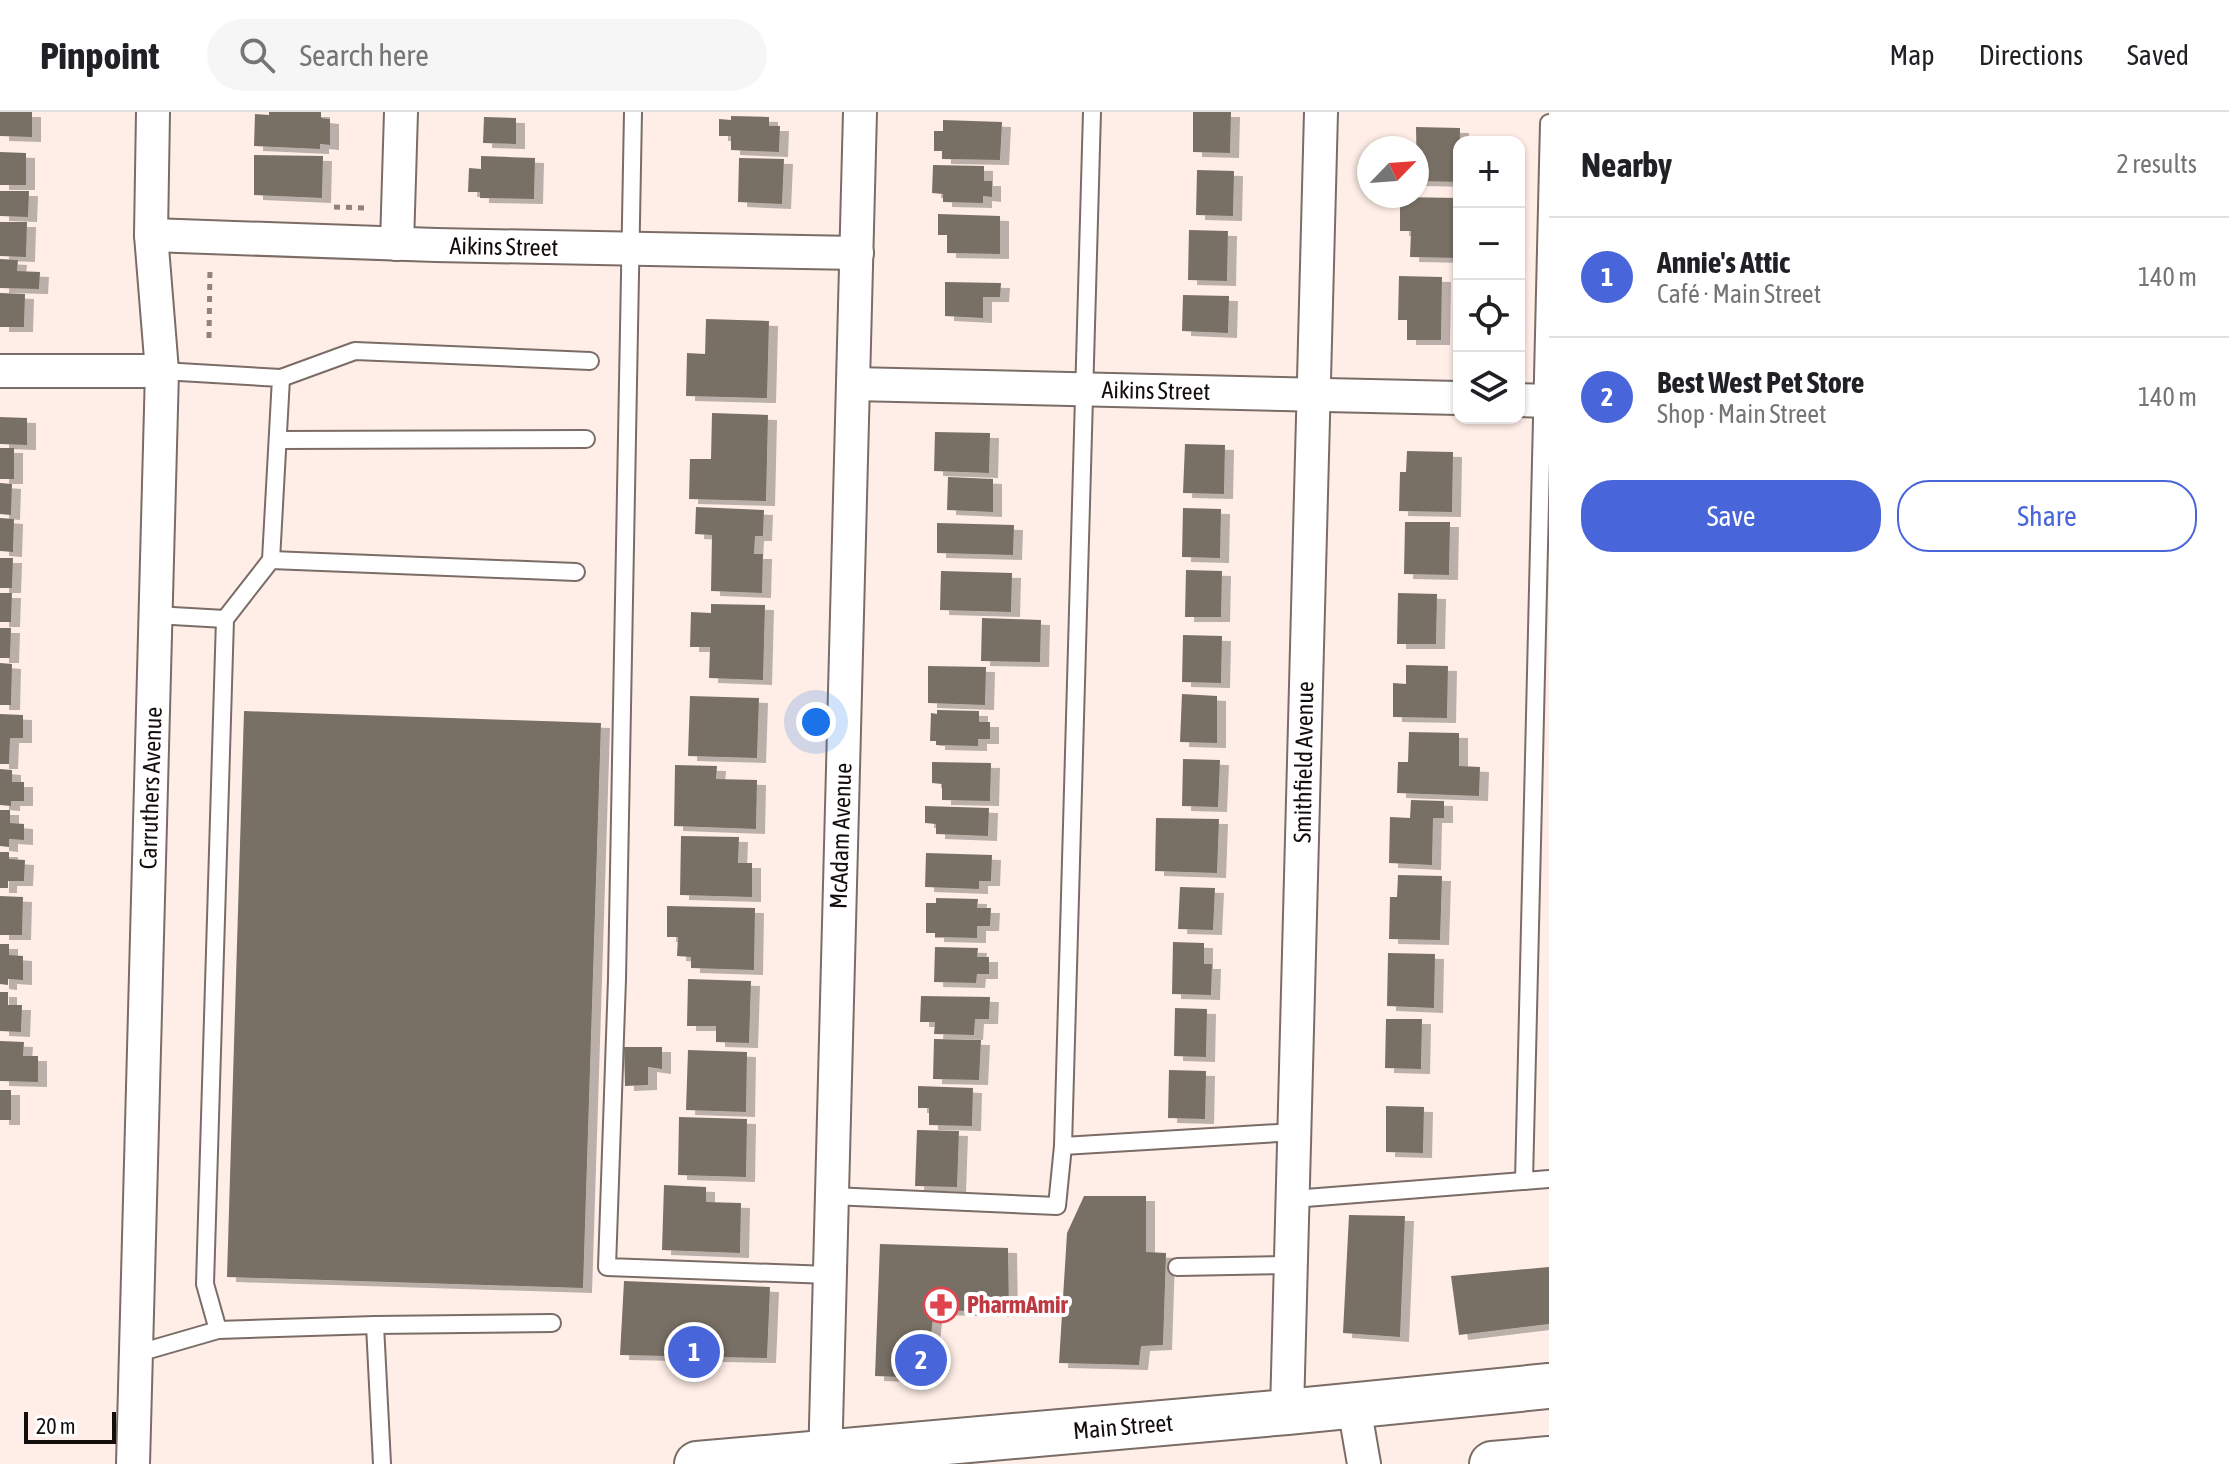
<!DOCTYPE html>
<html lang="en">
<head>
<meta charset="utf-8">
<style>
  :root { --surface:#fff; --page:#f6f6f6; --text:#202124; --muted:#757577; --line:#e0e0e0; --accent:#4865d9 }
  body { margin:0; font-family:"Asap Condensed",sans-serif; background:var(--page); color:var(--text) }
  .controls { position:absolute; right:24px; top:24px; display:grid; overflow:hidden; border-radius:16px; box-shadow:0 2px 6px #0004 }
  .controls button { width:72px; height:72px; display:grid; place-items:center; padding:0; border:0; border-bottom:2px solid var(--line); background:var(--surface); color:var(--text); font:40px sans-serif }
  .compass { position:absolute; left:1357px; top:24px; width:72px; height:72px; border-radius:50%; background:var(--surface); box-shadow:0 2px 6px #0004; rotate:65deg }
  .scale { position:absolute; left:24px; bottom:20px; width:92px; box-sizing:border-box; padding-left:8px; border:4px solid #130e0c; border-top:0; font-size:22px; line-height:28px; white-space:nowrap; color:#130e0c; -webkit-text-stroke:6px #fff; paint-order:stroke }
  .you { position:absolute; left:816px; top:610px; width:28px; height:28px; margin:-20px; border:6px solid #fff; border-radius:50%; background:#1a73e8; box-shadow:0 0 0 12px #1a73e833 }
  .badge { display:grid; place-items:center; width:52px; height:52px; border-radius:50%; background:var(--accent); color:#fff; font-size:26px; font-weight:700 }
  .pin { position:absolute; translate:-50% -50%; border:4px solid #fff; box-shadow:0 2px 8px #0006 }
  .list { margin:0; padding:0; list-style:none }
  h2 { display:flex; justify-content:space-between; align-items:center; height:104px; margin:0; padding:0 32px; font-size:34px }
  h2 small { font-size:26px; font-weight:400; color:var(--muted) }
  .list li { display:grid; grid-template-columns:52px 1fr auto; gap:24px; align-items:center; box-sizing:border-box; height:120px; padding:0 32px; border-top:2px solid var(--line) }
  .list b { display:block; font-size:30px; white-space:nowrap }
  .list p { margin:0; font-size:26px; white-space:nowrap; color:var(--muted) }
  .list em { font-size:26px; font-style:normal; color:var(--muted) }
  .actions { display:flex; gap:16px; padding:24px 32px }
  .actions a { flex:1; padding:18px 0; border:2px solid var(--accent); border-radius:32px; text-align:center; font-size:28px; color:var(--accent) }
  .actions .main { background:var(--accent); color:#fff }
  .icon { flex:none; width:44px; height:44px; fill:none; stroke:currentColor; stroke-width:2; stroke-linecap:round; stroke-linejoin:round }
  .map { position:relative; flex:none; width:1549px; height:1352px; overflow:hidden }
  header { display:flex; align-items:center; gap:48px; box-sizing:border-box; height:112px; padding:0 40px; background:var(--surface); border-bottom:2px solid var(--line) }
  header strong { font-size:38px }
  nav { display:flex; gap:44px; margin-inline-start:auto; font-size:28px }
  .search { width:560px; height:72px; background:var(--page); display:flex; align-items:center; gap:20px; box-sizing:border-box; padding:0 28px; border-radius:44px; color:var(--muted); font-size:30px }
  main { display:flex }
  aside { flex:1; background:var(--surface) }
  .map>svg:first-child { display:block }
  .building { fill:#797065; filter:url(#shadow) }
  .lines { fill:none; stroke-linecap:round; stroke-linejoin:round }
  .service-casing { stroke:#7a6c66; stroke-width:20 }
  .minor-casing { stroke:#7a6c66; stroke-width:36 }
  .primary-casing { stroke:#7a6c66; stroke-width:48 }
  .path { stroke:#8f837f; stroke-width:5; stroke-dasharray:6 6; stroke-linecap:butt }
  .service { stroke:#fff; stroke-width:16 }
  .minor { stroke:#fff; stroke-width:32 }
  .primary { stroke:#fff; stroke-width:44 }
  .labels { text-anchor:middle; stroke-width:8; stroke-linejoin:round; paint-order:stroke }
  .street-label { font-size:24px; fill:#130e0c; stroke:#fff }
  .health-label { font-size:24px; font-weight:bold; fill:#be3a42; stroke:#fff; text-anchor:start }
</style>
</head>
<body>
<header>
<strong>Pinpoint</strong>
<div class="search"><svg class="icon" aria-label="search" viewBox="0 0 24 24"><circle cx="10" cy="10" r="6"/><path d="M15 15l6 6"/></svg>Search here</div>
<nav><a>Map</a><a>Directions</a><a>Saved</a></nav>
</header>
<main>
<div class="map">
<svg width="1549" height="1352" viewBox="0 0 1549 1352">
  <defs>
    <filter id="shadow"><feDropShadow dx="9" dy="5" stdDeviation="0" flood-color="#0004"/></filter>
  </defs>
  <rect width="100%" height="100%" fill="#ffeee7"/>
  <g class="building">
    <polygon points="0,0 32,0 32,25 0,24"/>
    <polygon points="269,0 321,0 321,6 330,7 330,33 320,32 320,37 254,34 255,2 269,3"/>
    <polygon points="1193,0 1231,0 1230,41 1193,40"/>
    <polygon points="731,4 769,5 769,14 780,14 779,40 731,38 731,24 719,24 719,7 731,8"/>
    <polygon points="484,5 516,6 516,32 483,31"/>
    <polygon points="943,8 1002,10 1000,48 942,47 942,39 934,39 934,19 943,19"/>
    <polygon points="1416,15 1460,16 1459,70 1417,69"/>
    <polygon points="0,40 26,41 26,73 0,73"/>
    <polygon points="254,43 323,44 322,86 254,83"/>
    <polygon points="481,44 535,46 534,87 480,86 480,80 468,80 469,56 481,57"/>
    <polygon points="739,46 784,47 782,92 738,90"/>
    <polygon points="933,53 984,54 984,69 992,69 992,85 983,84 983,91 943,90 943,82 932,81"/>
    <polygon points="1197,58 1234,59 1233,104 1196,103"/>
    <polygon points="0,79 29,79 28,105 0,104"/>
    <polygon points="1400,85 1459,86 1459,146 1410,145 1411,119 1400,119"/>
    <polygon points="938,102 1000,104 1000,142 947,141 947,123 938,123"/>
    <polygon points="0,110 27,110 26,145 0,144"/>
    <polygon points="1189,118 1228,119 1227,169 1188,168"/>
    <polygon points="0,147 18,148 17,159 40,160 39,177 0,176"/>
    <polygon points="1399,164 1442,165 1441,228 1407,228 1407,208 1398,208"/>
    <polygon points="945,170 1001,171 1000,185 983,185 983,206 945,204"/>
    <polygon points="0,181 25,182 24,215 0,215"/>
    <polygon points="1183,183 1229,184 1228,221 1182,219"/>
    <polygon points="706,207 769,209 767,286 686,284 687,241 705,242"/>
    <polygon points="712,301 768,303 766,389 689,387 690,347 711,347"/>
    <polygon points="0,305 27,306 27,333 0,332"/>
    <polygon points="935,320 990,321 989,361 934,359"/>
    <polygon points="1185,332 1225,333 1224,382 1183,381"/>
    <rect x="0" y="336" width="14" height="31"/>
    <polygon points="1407,339 1453,340 1452,400 1399,399 1400,360 1406,360"/>
    <polygon points="948,365 993,367 993,400 947,398"/>
    <polygon points="0,371 12,372 11,403 0,402"/>
    <polygon points="696,395 764,398 763,424 755,424 754,442 763,442 762,481 711,479 712,423 695,422"/>
    <polygon points="1183,396 1221,397 1220,446 1182,445"/>
    <polygon points="0,406 14,407 13,440 0,439"/>
    <polygon points="1405,410 1450,410 1449,463 1404,462"/>
    <polygon points="937,411 1014,413 1013,443 937,441"/>
    <polygon points="0,446 13,446 12,476 0,476"/>
    <polygon points="1186,458 1222,459 1221,505 1185,505"/>
    <polygon points="941,459 1012,461 1011,500 940,498"/>
    <polygon points="0,481 12,481 11,510 0,510"/>
    <polygon points="1398,481 1437,482 1436,532 1397,532"/>
    <polygon points="711,492 765,493 763,568 709,566 710,535 690,535 691,500 711,501"/>
    <polygon points="982,506 1041,508 1040,550 981,549"/>
    <polygon points="0,516 11,516 10,546 0,546"/>
    <polygon points="1183,523 1222,524 1221,571 1182,570"/>
    <polygon points="0,551 12,552 11,593 0,593"/>
    <polygon points="1406,553 1448,554 1447,606 1393,605 1393,571 1406,572"/>
    <polygon points="928,554 986,555 985,593 928,591"/>
    <polygon points="1182,582 1217,584 1217,631 1180,630"/>
    <polygon points="690,584 759,586 757,646 688,644"/>
    <polygon points="937,598 979,599 979,610 990,610 990,627 978,627 978,634 936,633 936,629 930,629 931,601 937,602"/>
    <polygon points="244,599 601,611 583,1176 227,1165"/>
    <polygon points="0,602 23,603 23,626 10,626 9,652 0,652"/>
    <polygon points="1409,620 1459,621 1459,654 1480,655 1479,684 1397,681 1398,650 1408,650"/>
    <polygon points="1183,647 1220,648 1218,695 1182,694"/>
    <polygon points="932,650 991,651 990,689 942,688 942,672 932,671"/>
    <polygon points="675,653 717,654 716,667 757,668 756,717 674,714"/>
    <polygon points="0,657 12,658 12,670 24,670 24,689 11,689 11,694 0,693"/>
    <polygon points="1411,688 1444,689 1444,706 1433,706 1432,753 1389,751 1390,705 1410,706"/>
    <polygon points="925,694 989,696 988,724 936,722 936,712 925,711"/>
    <polygon points="0,698 10,698 10,711 24,712 24,728 9,727 9,735 0,734"/>
    <polygon points="1156,706 1219,707 1217,761 1155,759"/>
    <polygon points="681,724 739,725 738,751 752,751 752,785 680,783"/>
    <polygon points="0,740 9,740 9,747 25,748 24,769 8,769 8,776 0,776"/>
    <polygon points="926,741 992,743 991,769 979,769 979,777 925,775"/>
    <polygon points="1398,763 1442,764 1440,828 1389,827 1390,785 1397,785"/>
    <polygon points="1180,775 1215,776 1213,818 1178,817"/>
    <polygon points="0,784 23,785 22,823 0,823"/>
    <polygon points="936,786 978,787 977,796 991,796 990,814 977,814 977,826 935,825 935,821 926,821 926,791 936,791"/>
    <polygon points="667,794 755,796 754,858 691,856 691,845 677,844 678,825 667,825"/>
    <polygon points="1173,830 1204,831 1204,852 1212,852 1211,883 1172,882"/>
    <polygon points="0,832 9,832 9,843 23,844 23,868 8,867 8,873 0,872"/>
    <polygon points="935,835 978,836 977,845 989,845 989,862 977,862 976,871 934,870"/>
    <polygon points="1388,841 1435,842 1434,896 1387,894"/>
    <polygon points="688,867 751,869 749,931 716,930 716,914 687,914"/>
    <polygon points="0,880 8,880 8,893 22,893 21,920 0,919"/>
    <polygon points="921,884 990,885 989,907 975,907 974,923 934,922 935,910 920,910"/>
    <polygon points="1175,896 1207,897 1206,945 1174,944"/>
    <polygon points="1386,907 1422,907 1421,957 1385,956"/>
    <polygon points="934,927 981,928 979,968 933,967"/>
    <polygon points="0,929 24,930 23,944 38,944 38,970 0,969"/>
    <polygon points="624,935 662,935 662,957 648,955 648,973 625,974"/>
    <polygon points="688,938 747,940 746,1000 686,998"/>
    <polygon points="1169,958 1206,959 1205,1007 1168,1006"/>
    <polygon points="918,974 973,976 972,1014 929,1013 929,996 918,996"/>
    <rect x="0" y="978" width="11" height="30"/>
    <polygon points="1386,994 1424,995 1423,1041 1386,1040"/>
    <polygon points="679,1005 747,1007 746,1065 678,1063"/>
    <polygon points="917,1018 959,1019 957,1075 915,1074"/>
    <polygon points="664,1073 706,1075 706,1090 741,1091 740,1141 662,1138"/>
    <polygon points="1084,1084 1146,1084 1146,1140 1166,1141 1163,1233 1141,1234 1139,1253 1059,1251 1067,1121"/>
    <polygon points="1349,1103 1405,1104 1400,1225 1343,1221"/>
    <polygon points="880,1132 1008,1136 1009,1200 934,1198 926,1266 875,1264"/>
    <polygon points="1549,1155 1549,1212 1459,1223 1451,1164"/>
    <polygon points="624,1169 770,1175 767,1246 620,1243"/>
  </g>
  <g class="lines">
    <g class="service-casing">
      <g id="service">
        <polyline points="633,0 617,867 607,1155 830,1163"/>
        <polyline points="162,259 281,266 271,448"/>
        <polyline points="281,266 355,239 590,249"/>
        <polyline points="279,328 586,327"/>
        <polyline points="155,503 225,507"/>
        <polyline points="1063,1034 1092,0"/>
        <polyline points="1524,1069 1549,11"/>
        <polyline points="832,1084 1057,1094 1063,1034 1295,1020"/>
        <polyline points="1293,1087 1549,1067"/>
        <polyline points="1177,1155 1291,1153"/>
        <polyline points="218,1218 205,1172 225,507 271,448 576,460"/>
        <polyline points="135,1242 218,1218 375,1213"/>
        <polyline points="382,1352 375,1213 552,1211"/>
      </g>
    </g>
    <g class="minor-casing">
      <g id="minor">
        <polyline points="151,123 436,133 857,141"/>
        <polyline points="397,132 401,0"/>
        <polyline points="0,259 162,259"/>
        <polyline points="853,272 1459,286"/>
        <polyline points="1519,288 1549,289"/>
        <polyline points="1354,1294 1364,1352"/>
        <polyline points="1287,1300 1321,0"/>
        <polyline points="133,1352 162,259 151,123 153,0"/>
        <polyline points="825,1352 860,0"/>
      </g>
    </g>
    <g class="primary-casing">
      <g id="primary">
        <polyline points="697,1352 1287,1300 1549,1274"/>
        <polyline points="1492,1352 1549,1347"/>
      </g>
    </g>
    <g class="path">
      <polyline points="334,95 368,96"/>
      <polyline points="209,226 210,155"/>
    </g>
    <use href="#service" class="service"/>
    <use href="#minor" class="minor"/>
    <use href="#primary" class="primary"/>
  </g>
  <defs>
    <g id="pharmacy-ring" transform="scale(1.8)"><circle r="9.5" fill="#fff" stroke="#e0444e" stroke-width="1.5"/><path d="M-2-6h4v4h4v4h-4v4h-4v-4h-4v-4h4Z" fill="#e0444e"/></g>
  </defs>
  <g fill-rule="evenodd">
    <use href="#pharmacy-ring" x="941" y="1193"/>
  </g>
  <g class="labels">
    <g class="street-label">
      <text transform="translate(504 135) rotate(1)" y="8">Aikins Street</text>
      <text transform="translate(1156 279) rotate(1)" y="8">Aikins Street</text>
      <text transform="translate(1304 650) rotate(-89)" y="8">Smithfield Avenue</text>
      <text transform="translate(151 676) rotate(-88)" y="8">Carruthers Avenue</text>
      <text transform="translate(841 724) rotate(-88)" y="8">McAdam Avenue</text>
      <text transform="translate(1123 1315) rotate(-5)" y="8">Main Street</text>
    </g>
    <g class="health-label">
      <text x="967" y="1201">PharmAmir</text>
    </g>
  </g>
</svg>
<div class="controls">
<button>+</button>
<button>−</button>
<button><svg class="icon" aria-label="locate" viewBox="0 0 24 24"><circle cx="12" cy="12" r="6"/><path d="M12 2v4M12 18v4M2 12h4M18 12h4"/></svg></button>
<button><svg class="icon" aria-label="layers" viewBox="0 0 24 24"><path d="M12 4l9 5-9 5-9-5zM3 14l9 5 9-5"/></svg></button>
</div>
<svg class="compass" viewBox="-18 -18 36 36"><path d="M0-13l5 13h-10z" fill="#e53935"/><path d="M0 13l5-13h-10z" fill="#757577"/></svg>
<div class="scale">20 m</div>
<div class="you"></div>
<div class="pin badge" style="left:694px;top:1240px">1</div>
<div class="pin badge" style="left:921px;top:1248px">2</div>
</div>
<aside>
<h2>Nearby<small>2 results</small></h2>
<ul class="list">
<li><span class="badge">1</span><div><b>Annie's Attic</b><p>Café · Main Street</p></div><em>140 m</em></li>
<li><span class="badge">2</span><div><b>Best West Pet Store</b><p>Shop · Main Street</p></div><em>140 m</em></li>
</ul>
<div class="actions"><a class="main">Save</a><a>Share</a></div>
</aside>
</main>
</body>
</html>
